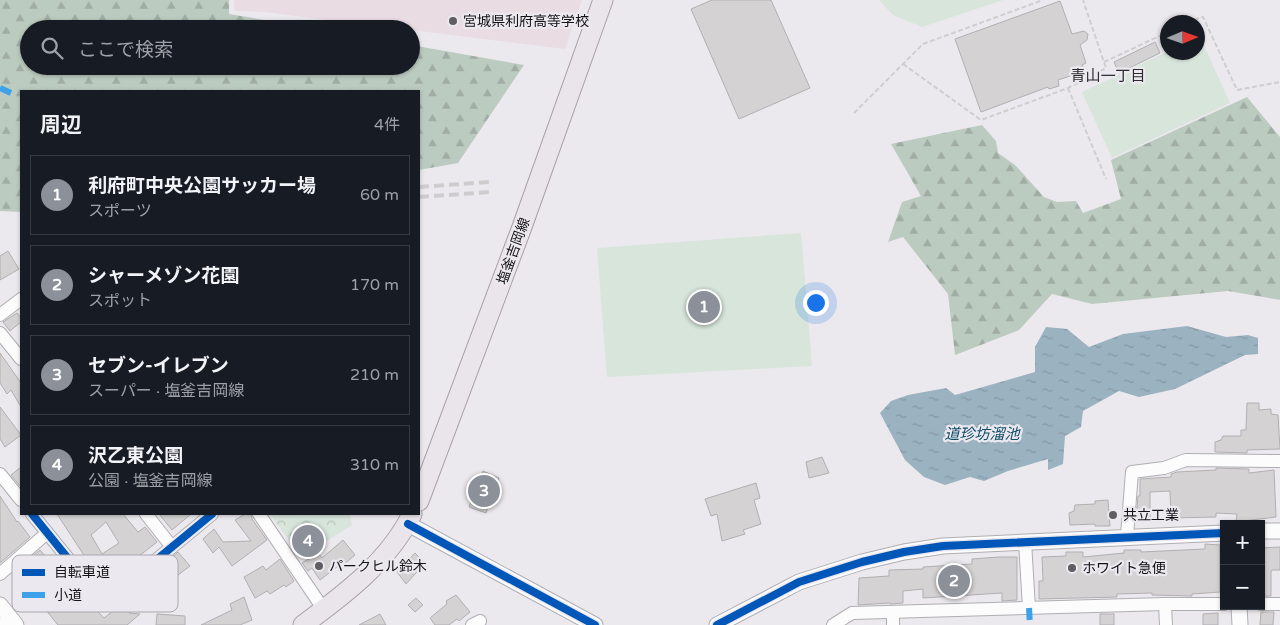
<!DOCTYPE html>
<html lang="ja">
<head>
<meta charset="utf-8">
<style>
  :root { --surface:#171b24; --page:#20242c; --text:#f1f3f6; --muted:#9ea1a6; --line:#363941; --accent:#8c9099 }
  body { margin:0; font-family:"Varela Round","Noto Sans JP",sans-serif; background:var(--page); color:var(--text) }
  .controls { position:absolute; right:15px; bottom:15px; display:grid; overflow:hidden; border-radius:0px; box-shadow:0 1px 4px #0004 }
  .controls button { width:45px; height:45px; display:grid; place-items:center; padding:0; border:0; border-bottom:1px solid var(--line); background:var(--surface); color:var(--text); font:25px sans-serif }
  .compass { position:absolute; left:1160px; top:15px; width:45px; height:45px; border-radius:50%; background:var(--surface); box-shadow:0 1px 4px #0004; rotate:88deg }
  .you { position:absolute; left:815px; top:302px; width:18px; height:18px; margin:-12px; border:4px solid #fff; border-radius:50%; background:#1a73e8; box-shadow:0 0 0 8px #1a73e833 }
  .badge { display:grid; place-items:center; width:32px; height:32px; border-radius:50%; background:var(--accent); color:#fff; font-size:16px; font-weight:700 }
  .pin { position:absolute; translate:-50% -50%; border:2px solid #fff; box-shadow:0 1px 5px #0006 }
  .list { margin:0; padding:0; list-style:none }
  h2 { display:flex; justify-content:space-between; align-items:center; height:65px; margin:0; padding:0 20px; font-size:21px }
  h2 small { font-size:16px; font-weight:400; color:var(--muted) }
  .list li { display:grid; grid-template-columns:32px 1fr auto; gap:15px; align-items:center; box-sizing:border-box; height:80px; margin:0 10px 10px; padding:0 10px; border:1px solid var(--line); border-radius:0px }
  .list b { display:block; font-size:19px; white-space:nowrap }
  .list p { margin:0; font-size:16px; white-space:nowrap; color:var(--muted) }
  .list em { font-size:16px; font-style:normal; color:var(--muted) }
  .icon { flex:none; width:28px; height:28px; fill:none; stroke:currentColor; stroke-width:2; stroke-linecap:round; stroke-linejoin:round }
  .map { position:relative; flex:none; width:1280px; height:625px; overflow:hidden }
  .search { position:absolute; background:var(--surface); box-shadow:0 1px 4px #0004; left:20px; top:20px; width:400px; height:55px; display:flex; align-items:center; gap:12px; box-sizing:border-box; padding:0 18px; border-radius:28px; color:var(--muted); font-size:19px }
  .panel { position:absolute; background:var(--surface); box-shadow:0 1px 4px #0004; left:20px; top:90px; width:400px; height:425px; border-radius:0px }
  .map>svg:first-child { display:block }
  .education { fill:#eadce3 }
  .green { fill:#d7e5db }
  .forest { fill:url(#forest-firs) }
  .park { fill:url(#park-crowns) }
  .water { fill:url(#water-ripples) }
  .building { fill:#d4d2d3; stroke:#b1afb0; fill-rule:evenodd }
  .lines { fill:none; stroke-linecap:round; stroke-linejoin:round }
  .minor-casing { stroke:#afaeb2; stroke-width:14 }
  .tertiary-casing { stroke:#afaeb2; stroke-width:17 }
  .primary-casing { stroke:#a99fab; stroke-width:21 }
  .path { stroke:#cececf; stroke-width:2; stroke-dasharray:5 2.5; stroke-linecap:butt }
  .minor { stroke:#fcfcfc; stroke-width:12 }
  .tertiary { stroke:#fcfcfc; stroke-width:15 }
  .primary { stroke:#eae5eb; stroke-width:19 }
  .rail { stroke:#cdcdce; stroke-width:4; stroke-dasharray:10 5; stroke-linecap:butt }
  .quiet { stroke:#3da1ea; stroke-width:6; stroke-dasharray:12 6; stroke-linecap:butt }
  .cycleway-casing { stroke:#ebe8ef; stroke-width:11 }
  .cycleway { stroke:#0057b8; stroke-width:8 }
  .poi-dot { fill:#5f5d61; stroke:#ebe8ef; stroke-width:2 }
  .labels { text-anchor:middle; stroke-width:4.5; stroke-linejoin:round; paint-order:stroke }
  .poi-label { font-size:14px; fill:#131215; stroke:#ebe8ef; text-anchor:start }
  .street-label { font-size:14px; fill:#131215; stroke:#ebe8ef }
  .neighbourhood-label { font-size:15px; fill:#2b292e; stroke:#ebe8ef }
  .water-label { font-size:15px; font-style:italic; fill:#0f4d69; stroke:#ebe8ef }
  .key { fill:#ebe8ef; stroke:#aaa8ae; stroke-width:1 }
  .key-label { font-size:14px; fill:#131215 }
</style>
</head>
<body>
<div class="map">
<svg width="1280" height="625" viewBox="0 0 1280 625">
  <defs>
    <pattern id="forest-firs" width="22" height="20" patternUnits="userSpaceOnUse" patternTransform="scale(1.25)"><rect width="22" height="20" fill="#bccbc0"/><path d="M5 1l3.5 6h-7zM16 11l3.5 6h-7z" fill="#a1ada4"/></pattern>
    <pattern id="park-crowns" width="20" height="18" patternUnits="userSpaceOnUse" patternTransform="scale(1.25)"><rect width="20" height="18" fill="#d7e5db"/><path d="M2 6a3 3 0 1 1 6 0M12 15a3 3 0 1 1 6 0" fill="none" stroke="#b8c3bb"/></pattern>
    <pattern id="water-ripples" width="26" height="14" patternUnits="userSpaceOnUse" patternTransform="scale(1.25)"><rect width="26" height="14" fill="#9bb2c0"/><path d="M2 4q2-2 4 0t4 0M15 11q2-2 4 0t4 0" fill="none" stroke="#8598a4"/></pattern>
  </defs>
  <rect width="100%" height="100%" fill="#ebe9ee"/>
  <polygon class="education" points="234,0 582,0 565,49 411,30 411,29 398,29 265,12 235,11"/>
  <g class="green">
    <polygon points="879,0 1003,0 922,27 893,15"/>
    <polygon points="1200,37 1230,103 1112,158 1082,92 1167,52 1198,52 1198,38"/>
    <polygon points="801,233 812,366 607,377 597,248"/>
  </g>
  <g class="forest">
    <polygon points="0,0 229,0 229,14 317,29 29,29 29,66 411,66 411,45 524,65 458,163 419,170 419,91 21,91 21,212 0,211"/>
    <polygon points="1247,97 1280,137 1280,300 1228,291 1092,304 1052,294 1019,330 955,355 948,294 903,237 888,242 902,202 921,196 891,144 982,125 996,141 998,153 1015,165 1044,197 1057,202 1076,201 1083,213 1121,199 1111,160"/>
  </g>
  <polygon class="park" points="270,514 350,514 352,525 301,557"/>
  <polygon class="water" points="1187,326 1226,337 1248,335 1258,338 1258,354 1245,355 1175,389 1139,397 1119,391 1083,411 1081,427 1065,436 1063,464 1048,470 1048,459 1008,471 984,481 970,477 945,485 924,477 905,460 880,413 891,401 908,395 946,388 955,395 1035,372 1035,347 1046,327 1067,329 1089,347 1123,334"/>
  <g class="building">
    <polygon points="712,0 771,0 810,88 739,119 691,9"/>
    <polygon points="1060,1 1072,34 1084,31 1088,34 1087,40 1080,45 1086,63 1082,65 1085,71 1058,80 1059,86 1049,89 1048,87 981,112 955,39"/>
    <polygon points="1155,42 1160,53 1119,73 1114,62"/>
    <polygon points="8,251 19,269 0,280 0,256"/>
    <polygon points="17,313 21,318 21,322 10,331 3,322"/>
    <polygon points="0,353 21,383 21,407 11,390 7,394 0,383"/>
    <polygon points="1247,403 1259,403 1259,410 1271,409 1271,414 1278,415 1280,449 1247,450 1247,453 1215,452 1215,442 1221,440 1223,436 1241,436 1241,430 1246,430"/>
    <polygon points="0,407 21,435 5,447 0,439"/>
    <polygon points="822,457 829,473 809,478 806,462"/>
    <polygon points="21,467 21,487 11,475"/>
    <polygon points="1216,468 1249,469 1249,473 1274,470 1276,517 1236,522 1237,514 1216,513 1216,517 1171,518 1170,491 1150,492 1150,519 1136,520 1138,496 1140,496 1140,479 1171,477 1171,474 1177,472 1216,470"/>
    <polygon points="483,471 499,478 486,513 469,507"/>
    <polygon points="756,483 760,498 754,500 761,524 743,530 745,534 722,541 717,514 711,516 705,499"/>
    <polygon points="0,496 17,522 18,521 30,537 0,563"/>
    <polygon points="1108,500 1110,526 1095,526 1095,524 1070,525 1069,513 1074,511 1075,505 1095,504 1095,501"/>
    <path d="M 57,514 L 123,514 L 138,532 L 145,527 L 157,542 L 116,574 L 120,580 L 108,588 L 93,569 ZM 106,522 L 119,543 L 102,554 L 91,535 Z"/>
    <polygon points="159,514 191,514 172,530"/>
    <polygon points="245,514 251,514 252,519 267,540 232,566 219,547 213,553 203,539 214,529 223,542 251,541 235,520"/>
    <polygon points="343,540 355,555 340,568 338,566 320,580 312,568 308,571 302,563 318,553 322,558"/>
    <polygon points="1205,544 1220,545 1220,592 1192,594 1192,596 1152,595 1152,593 1117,594 1117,597 1039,599 1039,581 1043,581 1042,557 1066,556 1066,552 1083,552 1083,557 1124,553 1124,550 1141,550 1141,552 1205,549"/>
    <polygon points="1280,547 1280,570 1272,570 1271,572 1271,596 1261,596 1261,548"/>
    <polygon points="40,550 59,572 44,585 27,561"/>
    <polygon points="178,552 190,566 178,575 168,561"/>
    <polygon points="415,553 425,563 406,584 397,572"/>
    <polygon points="999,557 1017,557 1017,600 1002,601 1002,593 923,598 923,589 903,591 903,603 890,604 890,603 858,605 859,578 889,576 889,570 923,569 923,567 972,564 972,559"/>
    <polygon points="280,559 294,581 286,587 284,585 270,594 267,591 255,598 244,577 263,566 266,570"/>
    <polygon points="138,585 148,600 129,613 140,614 127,625 58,625 45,609 56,600 61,606 79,592 104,618 131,597 129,593"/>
    <polygon points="456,595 470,612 459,621 457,619 449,625 435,625 430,618 447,604 446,601"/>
    <polygon points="244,597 252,620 240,625 201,625 232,610 230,604"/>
    <polygon points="416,598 423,605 415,612 408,605"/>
    <polygon points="1261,612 1274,612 1273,625 1260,625"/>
    <polygon points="1218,613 1218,625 1203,625 1203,614"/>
    <polygon points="157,614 185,616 185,625 156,625"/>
    <polygon points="380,614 386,625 359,625"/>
    <rect x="1100" y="614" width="14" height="11"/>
  </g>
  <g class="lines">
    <g class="minor-casing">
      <g id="minor">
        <polyline points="0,315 21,299"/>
        <polyline points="0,333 21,359"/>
        <polyline points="0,474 21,500"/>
        <polyline points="32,514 104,603 212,514"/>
        <polyline points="146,514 172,547"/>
        <polyline points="259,514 324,610"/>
        <polyline points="1127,536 1132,472 1164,468 1186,460 1280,461"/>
        <polyline points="1025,542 1029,608"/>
        <polyline points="0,574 47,533"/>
        <polyline points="1165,604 1166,625"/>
        <polyline points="1261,604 1280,604"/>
        <polyline points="893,612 893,625"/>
        <polyline points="2,625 9,617"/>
        <polyline points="472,625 480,621"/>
        <polyline points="833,625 852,613 1165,604 1224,604"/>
      </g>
    </g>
    <g class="tertiary-casing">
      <g id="tertiary">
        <polyline points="408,524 595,625"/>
        <polyline points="1261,531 1280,531"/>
        <polyline points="0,605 16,625"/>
        <polyline points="1239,606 1240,625"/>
        <polyline points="717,625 799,582 862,562 904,552 943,546 1224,533"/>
      </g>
    </g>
    <g class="primary-casing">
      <g id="primary">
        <polyline points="419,501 522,227 603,0"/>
        <path d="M 303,625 C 345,594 389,561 412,514"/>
      </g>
    </g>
    <g class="path">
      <polyline points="1187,22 1203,17 1237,90 1280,82"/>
      <polyline points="1104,62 1168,32"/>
      <polyline points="903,64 981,120 1068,88 1106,68 1083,0"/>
      <polyline points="1068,88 1106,179"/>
      <polyline points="854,113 923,44 1043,0"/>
    </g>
    <use href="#minor" class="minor"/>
    <use href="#tertiary" class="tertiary"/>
    <use href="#primary" class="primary"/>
    <g class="rail">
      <polyline points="419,187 489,182"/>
      <polyline points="419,197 490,192"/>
    </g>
    <g class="quiet">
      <polyline points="0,88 13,94"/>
      <polyline points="1029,608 1030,625"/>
    </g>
    <g class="cycleway-casing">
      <g id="cycleway">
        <polyline points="32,514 104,603 212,514"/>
        <polyline points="408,524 595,625"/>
        <polyline points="717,625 799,582 862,562 904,552 943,546 1224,533"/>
      </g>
    </g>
    <use href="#cycleway" class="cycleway"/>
  </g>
  <g class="poi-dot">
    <circle cx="453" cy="21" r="5"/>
    <circle cx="1113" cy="515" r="5"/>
    <circle cx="319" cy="566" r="5"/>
    <circle cx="1072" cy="568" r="5"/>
  </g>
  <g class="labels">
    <g class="poi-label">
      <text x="463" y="26">宮城県利府高等学校</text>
      <text x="1123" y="520">共立工業</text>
      <text x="329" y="571">パークヒル鈴木</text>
      <text x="1082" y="573">ホワイト急便</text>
    </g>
    <g class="street-label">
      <text transform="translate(513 251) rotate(-70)" y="5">塩釜吉岡線</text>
    </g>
    <g class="neighbourhood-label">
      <text x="1108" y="81">青山一丁目</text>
    </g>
    <g class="water-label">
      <text x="982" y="439">道珍坊溜池</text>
    </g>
  </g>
  <rect x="12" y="555" width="166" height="57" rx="8" class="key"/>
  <rect x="22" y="569" width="23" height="7" fill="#0057b8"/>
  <rect x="22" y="592" width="23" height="6" fill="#3da1ea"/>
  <g class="key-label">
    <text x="54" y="577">自転車道</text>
    <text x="54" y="600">小道</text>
  </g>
</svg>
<div class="controls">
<button>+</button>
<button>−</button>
</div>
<svg class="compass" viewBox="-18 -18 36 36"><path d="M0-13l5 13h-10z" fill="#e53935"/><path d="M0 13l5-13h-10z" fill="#9ea1a6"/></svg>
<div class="you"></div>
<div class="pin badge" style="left:704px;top:307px">1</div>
<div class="pin badge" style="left:954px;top:581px">2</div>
<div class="pin badge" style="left:484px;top:491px">3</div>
<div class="pin badge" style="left:308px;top:541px">4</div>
<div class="search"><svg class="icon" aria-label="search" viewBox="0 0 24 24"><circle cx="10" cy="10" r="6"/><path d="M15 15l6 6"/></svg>ここで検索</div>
<section class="panel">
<h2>周辺<small>4件</small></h2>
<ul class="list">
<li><span class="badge">1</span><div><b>利府町中央公園サッカー場</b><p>スポーツ</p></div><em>60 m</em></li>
<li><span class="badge">2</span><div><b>シャーメゾン花園</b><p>スポット</p></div><em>170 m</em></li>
<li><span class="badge">3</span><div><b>セブン-イレブン</b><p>スーパー · 塩釜吉岡線</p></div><em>210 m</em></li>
<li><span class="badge">4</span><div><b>沢乙東公園</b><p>公園 · 塩釜吉岡線</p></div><em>310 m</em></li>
</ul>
</section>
</div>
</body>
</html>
